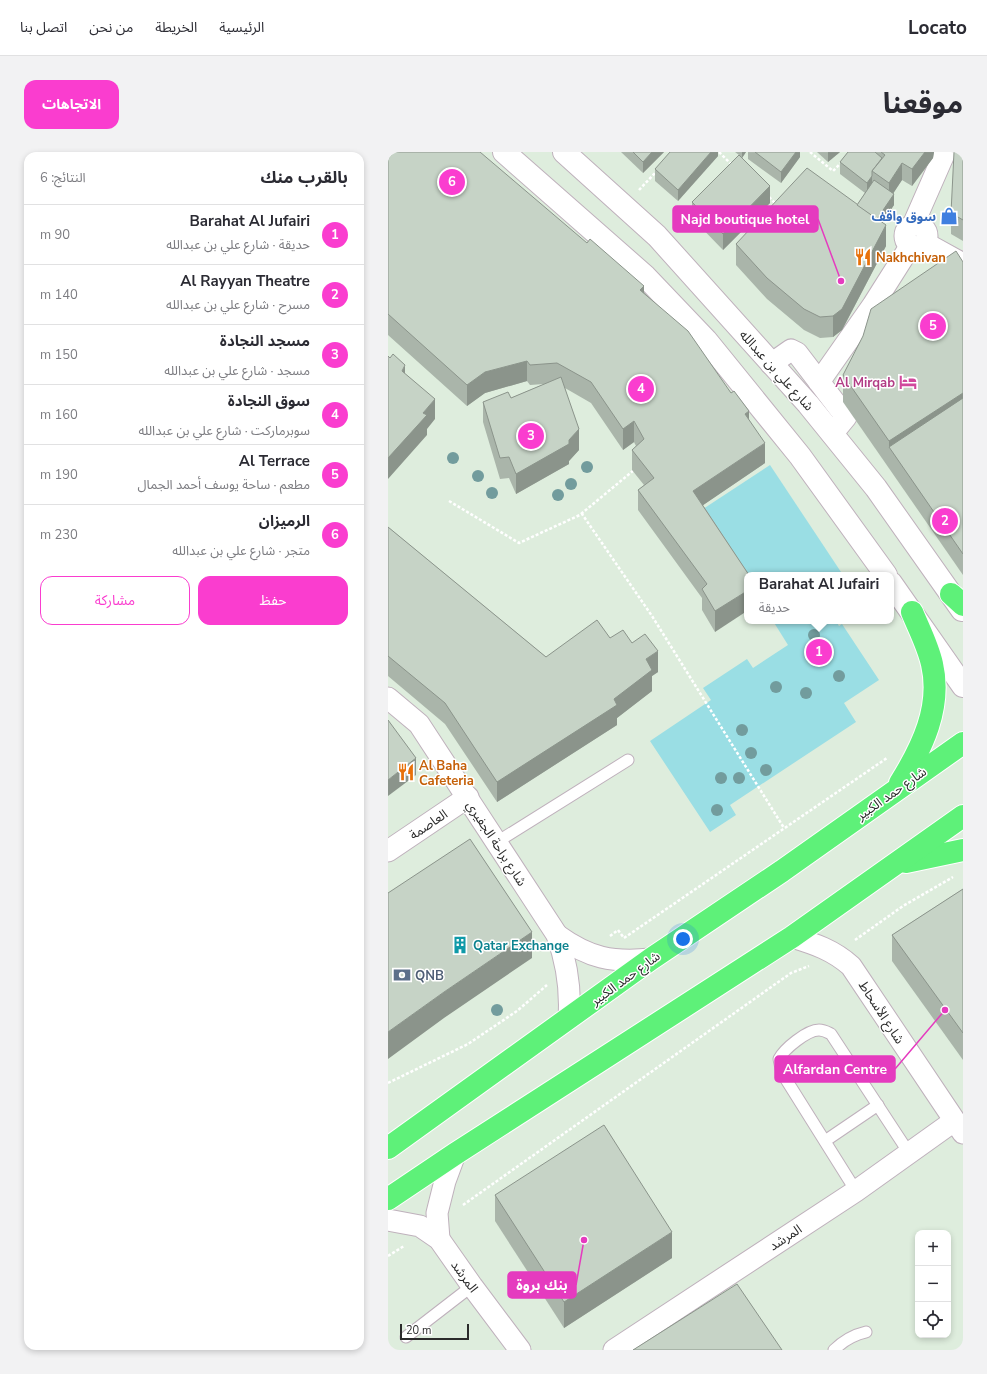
<!DOCTYPE html>
<html lang="ar">
<head>
<meta charset="utf-8">
<style>
  :root { --surface:#fff; --page:#f2f2f3; --text:#2b2b33; --muted:#7c7c81; --line:#e1e1e2; --accent:#fa3dcf }
  body { margin:0; font-family:"Nunito Sans","Noto Sans Arabic",sans-serif; background:var(--page); color:var(--text); direction:rtl }
  .controls { position:absolute; right:12px; bottom:12px; display:grid; overflow:hidden; border-radius:8px; box-shadow:0 2px 6px #0003 }
  .controls button { width:36px; height:36px; display:grid; place-items:center; padding:0; border:0; border-bottom:1px solid var(--line); background:var(--surface); color:var(--text); font:20px sans-serif }
  .scale { position:absolute; left:12px; bottom:10px; width:69px; box-sizing:border-box; padding-left:4px; border:2px solid #2b2b2b; border-top:0; font-size:11px; line-height:14px; white-space:nowrap; color:#2b2b2b; -webkit-text-stroke:3px #fff; paint-order:stroke }
  .you { position:absolute; left:295px; top:787px; width:14px; height:14px; margin:-10px; border:3px solid #fff; border-radius:50%; background:#1a73e8; box-shadow:0 0 0 6px #1a73e833 }
  .badge { display:grid; place-items:center; width:26px; height:26px; border-radius:50%; background:var(--accent); color:#fff; font-size:13px; font-weight:700 }
  .pin { position:absolute; translate:-50% -50%; border:2px solid #fff; box-shadow:0 1px 4px #0006 }
  .popup { position:absolute; left:356px; top:420px; width:150px; height:52px; box-sizing:border-box; display:grid; place-content:center; border-radius:8px; background:var(--surface); filter:drop-shadow(0 1px 3px #0005); font-size:13px; white-space:nowrap; color:var(--muted) }
  .popup b { font-size:15px; color:var(--text) }
  .popup::after { content:''; position:absolute; left:50%; top:100%; margin-left:-8px; border:8px solid transparent; border-top-color:var(--surface) }
  .list { margin:0; padding:0; list-style:none }
  h2 { display:flex; justify-content:space-between; align-items:center; height:52px; margin:0; padding:0 16px; font-size:17px }
  h2 small { font-size:13px; font-weight:400; color:var(--muted) }
  .list li { display:grid; grid-template-columns:26px 1fr auto; gap:12px; align-items:center; box-sizing:border-box; height:60px; padding:0 16px; border-top:1px solid var(--line) }
  .list b { display:block; font-size:15px; white-space:nowrap }
  .list p { margin:0; font-size:13px; white-space:nowrap; color:var(--muted) }
  .list em { font-size:13px; font-style:normal; color:var(--muted) }
  .actions { display:flex; gap:8px; padding:12px 16px }
  .actions a { flex:1; padding:9px 0; border:1px solid var(--accent); border-radius:12px; text-align:center; font-size:14px; color:var(--accent) }
  .actions .main { background:var(--accent); color:#fff }
  .icon { flex:none; width:22px; height:22px; fill:none; stroke:currentColor; stroke-width:2; stroke-linecap:round; stroke-linejoin:round }
  .map { position:relative; flex:none; width:575px; height:1198px; overflow:hidden; direction:ltr; border-radius:12px }
  header { display:flex; align-items:center; gap:24px; box-sizing:border-box; height:56px; padding:0 20px; background:var(--surface); border-bottom:1px solid var(--line) }
  header strong { font-size:19px }
  nav { display:flex; gap:22px; margin-inline-start:auto; font-size:14px }
  .intro { display:flex; align-items:center; justify-content:space-between; box-sizing:border-box; height:96px; padding:0 24px }
  h1 { margin:0; font-size:28px }
  .button { padding:10px 18px; border-radius:12px; background:var(--accent); color:#fff; font-size:14px; font-weight:700 }
  main { display:flex; gap:24px; padding:0 24px }
  aside { flex:1; background:var(--surface); border-radius:12px; box-shadow:0 2px 6px #0003 }
  .map>svg:first-child { display:block }
  .green { fill:#9adee4 }
  .lines { fill:none; stroke-linecap:round; stroke-linejoin:round }
  .lane-casing { stroke:#bfb1bc; stroke-width:13 }
  .street-casing { stroke:#bfb1bc; stroke-width:23 }
  .secondary-casing { stroke:#bfb1bc; stroke-width:24 }
  .primary-casing { stroke:#fff; stroke-width:24 }
  .path { stroke:#fff; stroke-width:2.5; stroke-dasharray:3 2; stroke-linecap:butt }
  .lane { stroke:#fff; stroke-width:11 }
  .street { stroke:#fff; stroke-width:21 }
  .secondary { stroke:#fff; stroke-width:22 }
  .primary { stroke:#5ef179; stroke-width:22 }
  .tree { fill:#729c9d }
  .wall { fill:#aab5aa }
  .shaded-wall { fill:#8b948b }
  .building { fill:#c6d3c6; stroke:#8b948b }
  .labels { text-anchor:middle; stroke-width:3; stroke-linejoin:round; paint-order:stroke }
  .shop-label { font-size:13px; font-weight:bold; fill:#366cbe; stroke:#fff; text-anchor:end }
  .food-label { font-size:13px; font-weight:bold; fill:#c56008; stroke:#fff; text-anchor:start }
  .street-label { font-size:13px; fill:#2b2b2b; stroke:#fff }
  .hotel-label { font-size:13px; font-weight:bold; fill:#b23c85; stroke:#fff; text-anchor:end }
  .culture-label { font-size:13px; font-weight:bold; fill:#0d838f; stroke:#fff; text-anchor:start }
  .service-label { font-size:13px; font-weight:bold; fill:#4e5e75; stroke:#fff; text-anchor:start }
  .leader { fill:none; stroke:#e53bbf; stroke-width:1.5 }
  .callout-dot { fill:#e53bbf; stroke:#fff; stroke-width:1.5 }
  .callout { fill:#e53bbf; stroke:#e53bbf; stroke-width:1.5 }
  .callout-label { font-size:14px; text-anchor:middle; font-weight:bold; fill:#fff }
</style>
</head>
<body>
<header>
<strong>Locato</strong>
<nav><a>الرئيسية</a><a>الخريطة</a><a>من نحن</a><a>اتصل بنا</a></nav>
</header>
<div class="intro"><h1>موقعنا</h1><a class="button">الاتجاهات</a></div>
<main>
<div class="map">
<svg width="575" height="1198" viewBox="0 0 575 1198">
  <rect width="100%" height="100%" fill="#deeddd"/>
  <g class="green">
    <polygon points="382,313 455,423 359,423 312,359"/>
    <polygon points="385,469 448,469 451,474 454,472 491,528 456,551 468,570 342,653 348,663 322,680 262,589 323,548 315,536 359,507 365,516 400,493"/>
  </g>
  <g class="lines">
    <g class="lane-casing">
      <g id="lane">
        <polyline points="109,690 240,608"/>
        <polyline points="437,989 490,953"/>
        <path d="M 468,1039 L 394,921 L 391,907 C 396,897 419,878 431,878 C 436,878 439,880 443,882 L 521,1001"/>
        <polyline points="18,1185 84,1134"/>
        <path d="M 446,1198 C 455,1189 465,1183 478,1180"/>
      </g>
    </g>
    <g class="street-casing">
      <g id="street">
        <circle cx="528" cy="84" r="11"/>
        <polyline points="525,73 557,0"/>
        <polyline points="537,91 575,112"/>
        <polyline points="383,212 403,198 409,201 458,265 444,282"/>
        <polyline points="431,230 485,153 523,93"/>
        <path d="M 0,546 L 31,572 L 169,783 C 179,811 183,837 181,866"/>
        <polyline points="0,699 80,645"/>
        <path d="M 169,783 C 201,806 224,811 263,807"/>
        <path d="M 404,785 C 427,792 445,798 463,814 L 575,981"/>
        <polyline points="0,1068 32,1074 51,1087 84,1134 132,1198"/>
        <polyline points="51,1087 49,1061 57,1029 67,1002"/>
        <polyline points="226,1198 468,1039 566,969"/>
      </g>
    </g>
    <g class="secondary-casing">
      <g id="secondary">
        <polyline points="116,0 257,124 318,188 412,304 498,423"/>
        <polyline points="176,0 269,84 420,252 488,336 574,458"/>
        <polyline points="503,431 575,534"/>
      </g>
    </g>
    <g class="primary-casing">
      <g id="primary">
        <polyline points="563,442 575,453"/>
        <path d="M 512,631 C 534,596 554,555 544,512 C 540,494 531,477 524,460"/>
        <polyline points="518,710 575,698"/>
        <polyline points="0,996 263,807 394,719 575,591"/>
        <polyline points="0,1047 67,1002 404,785 575,664"/>
      </g>
    </g>
    <g class="path">
      <polyline points="331,0 344,13"/>
      <polyline points="422,0 445,19 453,11"/>
      <polyline points="251,38 268,20"/>
      <polyline points="381,45 389,53"/>
      <polyline points="291,74 305,57"/>
      <polyline points="61,349 131,391 194,362 264,464 396,676"/>
      <polyline points="193,362 246,318"/>
      <polyline points="222,784 230,778 236,786 499,606"/>
      <polyline points="467,788 515,754 565,725"/>
      <polyline points="0,931 80,892 129,859 159,833"/>
      <polyline points="75,1053 403,821 421,814"/>
      <polyline points="0,1104 16,1094"/>
    </g>
    <use href="#lane" class="lane"/>
    <use href="#street" class="street"/>
    <use href="#secondary" class="secondary"/>
    <use href="#primary" class="primary"/>
  </g>
  <g class="tree">
    <circle cx="65" cy="306" r="6"/>
    <circle cx="199" cy="315" r="6"/>
    <circle cx="90" cy="324" r="6"/>
    <circle cx="183" cy="332" r="6"/>
    <circle cx="104" cy="341" r="6"/>
    <circle cx="170" cy="343" r="6"/>
    <circle cx="426" cy="483" r="6"/>
    <circle cx="434" cy="508" r="6"/>
    <circle cx="451" cy="524" r="6"/>
    <circle cx="388" cy="535" r="6"/>
    <circle cx="418" cy="541" r="6"/>
    <circle cx="354" cy="578" r="6"/>
    <circle cx="363" cy="601" r="6"/>
    <circle cx="378" cy="618" r="6"/>
    <circle cx="333" cy="626" r="6"/>
    <circle cx="351" cy="626" r="6"/>
    <circle cx="329" cy="658" r="6"/>
    <circle cx="109" cy="858" r="6"/>
  </g>
  <g class="wall">
    <polygon points="0,0 256,140 361,268 377,311 315,353 361,423 327,480 314,458 314,446 250,358 250,338 256,333 244,318 244,298 248,294 246,290 235,298 203,251 177,236 191,298 181,309 181,312 128,342 121,326 112,327 95,270 95,250 123,246 156,232 142,233 139,229 97,241 79,254 0,183"/>
    <polygon points="233,0 276,0 255,21"/>
    <polygon points="330,0 330,4 290,49 267,29 267,17"/>
    <polygon points="347,0 358,0 354,6 382,51 335,98 304,66 304,50 351,3"/>
    <polygon points="360,0 412,0 412,5 393,31 360,7"/>
    <polygon points="429,0 452,0 440,10"/>
    <polygon points="460,0 546,0 545,6 524,34 514,28 505,41 506,53 494,71 498,94 454,178 445,185 432,186 416,178 379,147 348,113 348,92 469,53 477,41 452,22 452,10"/>
    <polygon points="575,0 575,89 563,82 563,61"/>
    <polygon points="575,110 575,423 455,250 455,223"/>
    <polygon points="0,375 158,505 222,486 244,491 270,520 264,524 264,539 229,566 229,573 109,650 57,572 0,524"/>
    <polygon points="575,737 575,908 504,809 504,783"/>
    <polygon points="107,1043 284,1106 176,1176 107,1069"/>
  </g>
  <g class="shaded-wall">
    <polygon points="264,0 276,0 255,21 255,10"/>
    <polygon points="323,0 330,0 330,4 290,49 290,38"/>
    <polygon points="354,0 358,0 354,6"/>
    <polygon points="408,0 412,0 412,5 393,31 393,20"/>
    <polygon points="440,0 452,0 440,10"/>
    <polygon points="537,0 546,0 545,6 524,34 524,17"/>
    <polygon points="514,11 514,28 501,48 501,31"/>
    <polygon points="484,24 484,36 479,43 479,31"/>
    <polygon points="382,34 382,51 335,98 335,82"/>
    <polygon points="506,42 506,53 487,81 487,69"/>
    <polygon points="498,73 498,94 454,178 445,185 445,164"/>
    <polygon points="256,134 256,155 252,138"/>
    <polygon points="139,209 139,229 97,241 79,254 79,233 97,220"/>
    <polygon points="17,213 17,234 14,219"/>
    <polygon points="575,241 575,267 501,295 501,289"/>
    <polygon points="47,247 47,267 39,277 39,283 0,327 0,306 35,261"/>
    <polygon points="361,259 361,280 357,262"/>
    <polygon points="246,269 246,290 235,298 235,277"/>
    <polygon points="191,277 191,298 181,309 181,312 128,342 128,322 181,288"/>
    <polygon points="377,291 377,311 305,360 305,339"/>
    <polygon points="359,439 359,459 327,480 327,459"/>
    <polygon points="270,499 270,520 264,524 264,539 229,566 229,573 109,650 109,630 226,547 258,507"/>
    <polygon points="28,606 28,623 0,644 0,628"/>
    <polygon points="144,780 144,806 56,866 0,907 0,880 56,840"/>
    <polygon points="284,1080 284,1106 176,1176 176,1150"/>
  </g>
  <g class="building">
    <polygon points="0,0 92,0 199,91 202,87 256,134 252,138 300,179 343,241 346,239 361,259 357,262 377,291 305,339 361,423 359,423 359,439 327,459 314,437 319,432 250,338 266,326 244,298 256,287 246,269 235,277 203,230 169,211 142,213 139,209 97,220 79,233 0,162"/>
    <polygon points="245,0 264,0 255,10"/>
    <polygon points="282,0 323,0 290,38 267,17"/>
    <polygon points="367,0 408,0 393,20"/>
    <polygon points="460,0 487,0 494,6 484,19 484,24 479,31 452,10"/>
    <polygon points="493,0 537,0 524,17 514,11 501,31 484,19 497,3"/>
    <polygon points="566,0 575,0 575,68 563,61"/>
    <polygon points="351,3 382,34 335,82 304,50"/>
    <polygon points="419,16 498,73 454,157 445,164 432,165 416,157 379,126 348,92"/>
    <polygon points="486,28 506,42 489,67 469,53"/>
    <polygon points="568,99 575,110 575,241 501,289 455,223 475,184 483,157"/>
    <polygon points="5,202 17,213 14,219 47,247 35,261 39,263 0,306 0,204 2,206"/>
    <polygon points="173,225 191,277 181,288 181,292 128,322 121,305 112,306 95,250 120,240 123,246"/>
    <polygon points="575,246 575,402 501,295"/>
    <polygon points="0,375 158,505 209,468 222,486 235,478 244,491 257,482 270,499 258,507 264,518 226,547 229,553 109,630 57,551 0,504"/>
    <polygon points="0,568 28,606 0,628"/>
    <polygon points="82,687 144,780 56,840 0,880 0,741"/>
    <polygon points="575,737 575,881 504,783"/>
    <polygon points="216,973 284,1080 176,1150 107,1043"/>
    <polygon points="349,1132 394,1198 245,1198"/>
  </g>
  <defs>
    <g id="shop-bare" transform="scale(1.38)"><path d="M-5-2.5h2.3a2.7 3.5 0 0 1 5.4 0H5L5.5 6h-11ZM-1.5-2.5h3a1.5 2.3 0 0 0-3 0Z" fill="#3f7fe0" stroke="#fff" stroke-width="2.5" paint-order="stroke"/></g>
    <g id="restaurant-bare" transform="scale(1.38)"><path d="M-5-6h1v4h1v-4h1v4h1v-4h1v5L-1.5 .5V6h-2V.5L-5-1ZM5-6V6H3V1.5H1.5Q1.5-4 5-6Z" fill="#e8710a" stroke="#fff" stroke-width="2.5" paint-order="stroke"/></g>
    <g id="hotel-bare" transform="scale(1.38)"><path d="M-6-4.5h1.5V1H6V5H4.5V3h-9V5H-6ZM-4 0a1.8 1.8 0 1 1 3.6 0ZM.5 0V-2.5h3Q6-2.5 6 0Z" fill="#d1479c" stroke="#fff" stroke-width="2.5" paint-order="stroke"/></g>
    <g id="building-bare" transform="scale(1.38)"><path d="M-4-6H4V6H1V3H-1V6H-4ZM-2.5-4.3h1.7v1.8h-1.7ZM.8-4.3h1.7v1.8H.8ZM-2.5-1h1.7V.8h-1.7ZM.8-1h1.7V.8H.8Z" fill="#0f9aa8" stroke="#fff" stroke-width="2.5" paint-order="stroke"/></g>
    <g id="bank-bare" transform="scale(1.38)"><path d="M-6-4H6V4H-6ZM0-2.3a2.3 2.3 0 1 0 0 4.6a2.3 2.3 0 1 0 0-4.6Z" fill="#5c6f8a" stroke="#fff" stroke-width="2.5" paint-order="stroke"/></g>
  </defs>
  <g fill-rule="evenodd">
    <use href="#shop-bare" x="561" y="64"/>
    <use href="#restaurant-bare" x="475" y="105"/>
    <use href="#hotel-bare" x="520" y="230"/>
    <use href="#restaurant-bare" x="18" y="620"/>
    <use href="#building-bare" x="72" y="793"/>
    <use href="#bank-bare" x="14" y="823"/>
  </g>
  <g class="labels">
    <g class="shop-label">
      <text x="548" y="69">سوق واقف</text>
    </g>
    <g class="food-label">
      <text x="488" y="110">Nakhchivan</text>
      <text x="31" y="618">Al Baha<tspan x="31" dy="15">Cafeteria</tspan></text>
    </g>
    <g class="street-label">
      <text transform="translate(389 218) rotate(48)" y="5">شارع علي بن عبدالله</text>
      <text transform="translate(503 641) rotate(-35)" y="5">شارع حمد الكبير</text>
      <text transform="translate(40 672) rotate(-34)" y="5">العاصمة</text>
      <text transform="translate(109 691) rotate(57)" y="5">شارع براحة الجفيري</text>
      <text transform="translate(237 826) rotate(-36)" y="5">شارع حمد الكبير</text>
      <text transform="translate(494 860) rotate(57)" y="5">شارع الأسحاط</text>
      <text transform="translate(397 1085) rotate(-33)" y="5">المرشد</text>
      <text transform="translate(77 1124) rotate(54)" y="5">المرشد</text>
    </g>
    <g class="hotel-label">
      <text x="507" y="235">Al Mirqab</text>
    </g>
    <g class="culture-label">
      <text x="85" y="798">Qatar Exchange</text>
    </g>
    <g class="service-label">
      <text x="27" y="828">QNB</text>
    </g>
  </g>
  <path class="leader" d="M453 129L430 67M557 858L507 917M196 1088L188 1133"/>
  <g class="callout-dot">
    <circle cx="453" cy="129" r="4"/>
    <circle cx="557" cy="858" r="4"/>
    <circle cx="196" cy="1088" r="4"/>
  </g>
  <g class="callout">
    <rect x="285" y="54" width="145" height="26" rx="4"/>
    <rect x="387" y="904" width="120" height="26" rx="4"/>
    <rect x="120" y="1120" width="68" height="26" rx="4"/>
  </g>
  <g class="callout-label">
    <text x="357" y="72">Najd boutique hotel</text>
    <text x="447" y="922">Alfardan Centre</text>
    <text x="154" y="1138">بنك بروة</text>
  </g>
</svg>
<div class="controls">
<button>+</button>
<button>−</button>
<button><svg class="icon" aria-label="locate" viewBox="0 0 24 24"><circle cx="12" cy="12" r="6"/><path d="M12 2v4M12 18v4M2 12h4M18 12h4"/></svg></button>
</div>
<div class="scale">20 m</div>
<div class="you"></div>
<div class="pin badge" style="left:431px;top:500px">1</div>
<div class="popup"><b>Barahat Al Jufairi</b>حديقة</div>
<div class="pin badge" style="left:557px;top:369px">2</div>
<div class="pin badge" style="left:143px;top:284px">3</div>
<div class="pin badge" style="left:253px;top:237px">4</div>
<div class="pin badge" style="left:545px;top:174px">5</div>
<div class="pin badge" style="left:64px;top:30px">6</div>
</div>
<aside>
<h2>بالقرب منك<small>النتائج: 6</small></h2>
<ul class="list">
<li><span class="badge">1</span><div><b>Barahat Al Jufairi</b><p>حديقة · شارع علي بن عبدالله</p></div><em>90 m</em></li>
<li><span class="badge">2</span><div><b>Al Rayyan Theatre</b><p>مسرح · شارع علي بن عبدالله</p></div><em>140 m</em></li>
<li><span class="badge">3</span><div><b>مسجد النجادة</b><p>مسجد · شارع علي بن عبدالله</p></div><em>150 m</em></li>
<li><span class="badge">4</span><div><b>سوق النجادة</b><p>سوبرماركت · شارع علي بن عبدالله</p></div><em>160 m</em></li>
<li><span class="badge">5</span><div><b>Al Terrace</b><p>مطعم · ساحة يوسف أحمد الجمال</p></div><em>190 m</em></li>
<li><span class="badge">6</span><div><b>الرميزان</b><p>متجر · شارع علي بن عبدالله</p></div><em>230 m</em></li>
</ul>
<div class="actions"><a class="main">حفظ</a><a>مشاركة</a></div>
</aside>
</main>
</body>
</html>
